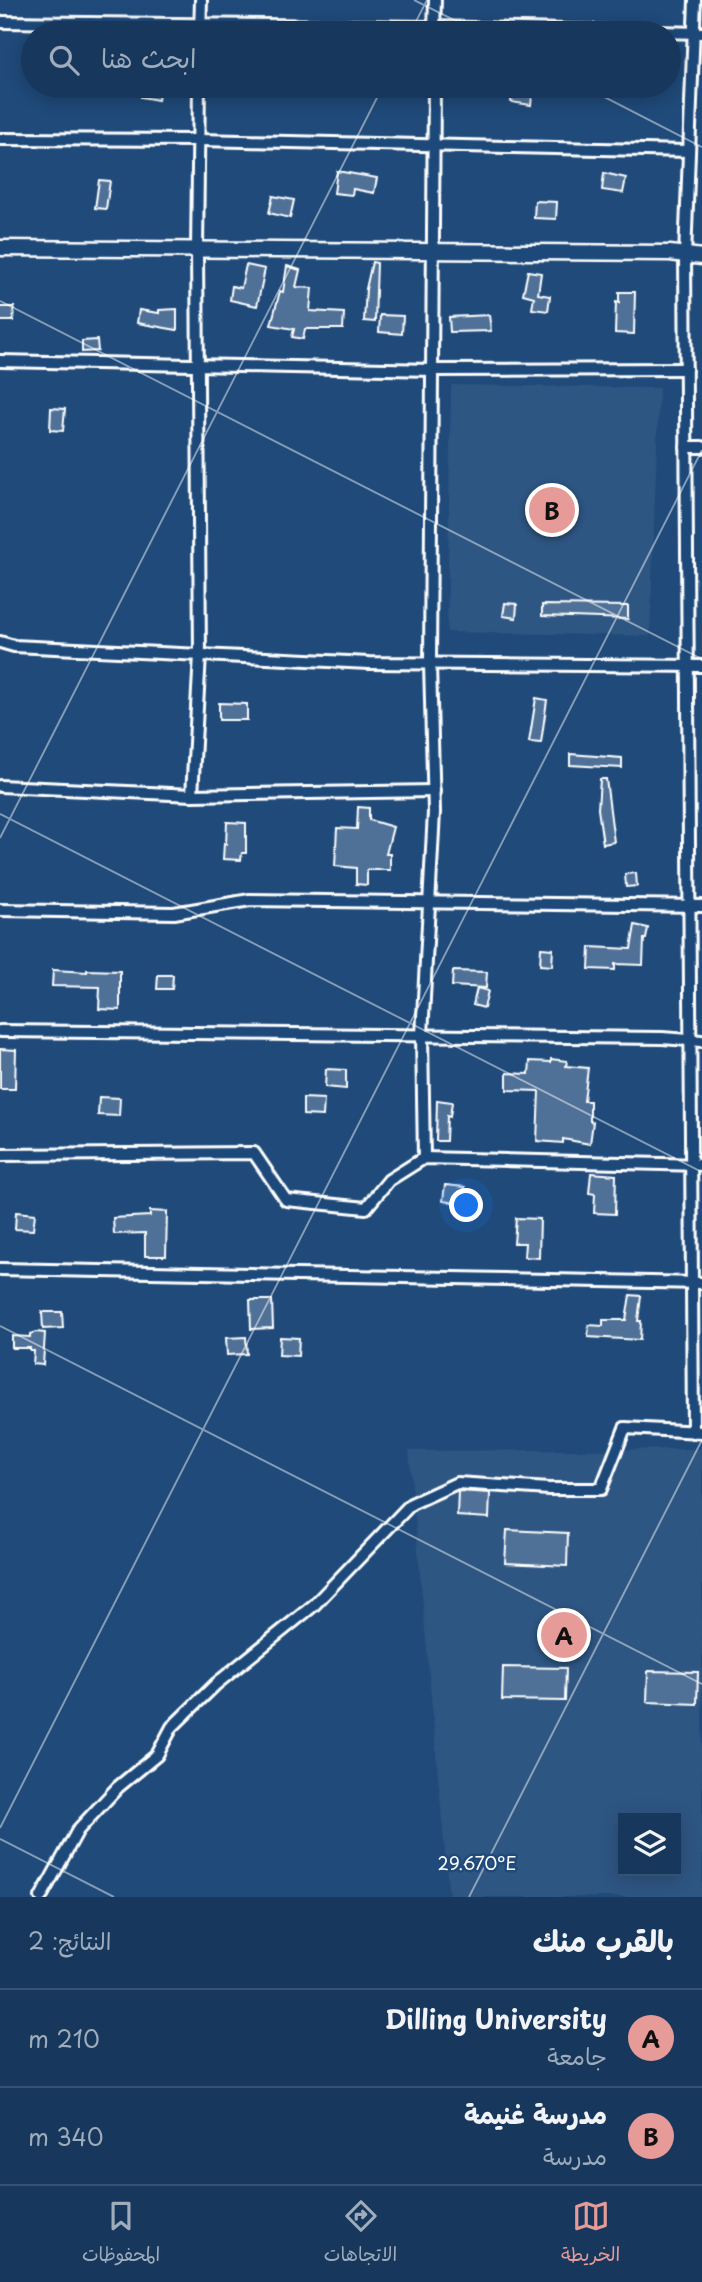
<!DOCTYPE html>
<html lang="ar">
<head>
<meta charset="utf-8">
<style>
  :root { --surface:#17385c; --page:#244365; --text:#f1f3f6; --muted:#9eacbb; --line:#365272; --accent:#e69b98 }
  body { margin:0; font-family:"Playpen Sans","Playpen Sans Arabic",sans-serif; background:var(--page); color:var(--text); direction:rtl }
  .controls { position:absolute; right:21px; bottom:21px; display:grid; overflow:hidden; border-radius:0px; box-shadow:0 4px 18px #0003 }
  .controls button { width:63px; height:63px; display:grid; place-items:center; padding:0; border:0; border-bottom:2px solid var(--line); background:var(--surface); color:var(--text); font:35px sans-serif }
  .you { position:absolute; left:467px; top:1206px; width:24px; height:24px; margin:-18px; border:5px solid #fff; border-radius:50%; background:#1a73e8; box-shadow:0 0 0 10px #1a73e833 }
  .badge { display:grid; place-items:center; width:46px; height:46px; border-radius:50%; background:var(--accent); color:#111; font-size:23px; font-weight:700 }
  .pin { position:absolute; translate:-50% -50%; border:4px solid #fff; box-shadow:0 2px 7px #0006 }
  .list { margin:0; padding:0; list-style:none }
  h2 { display:flex; justify-content:space-between; align-items:center; height:91px; margin:0; padding:0 28px; font-size:30px }
  h2 small { font-size:23px; font-weight:400; color:var(--muted) }
  .list li { display:grid; grid-template-columns:46px 1fr auto; gap:21px; align-items:center; box-sizing:border-box; height:98px; padding:0 28px; border-top:2px solid var(--line) }
  .list b { display:block; font-size:26px; white-space:nowrap }
  .list p { margin:0; font-size:23px; white-space:nowrap; color:var(--muted) }
  .list em { font-size:23px; font-style:normal; color:var(--muted) }
  .icon { flex:none; width:38px; height:38px; fill:none; stroke:currentColor; stroke-width:2; stroke-linecap:round; stroke-linejoin:round }
  .map { position:relative; flex:none; width:702px; height:1897px; overflow:hidden; direction:ltr }
  .search { position:absolute; background:var(--surface); box-shadow:0 4px 18px #0003; left:21px; right:21px; top:21px; height:77px; display:flex; align-items:center; gap:18px; box-sizing:border-box; padding:0 24px; border-radius:38px; color:var(--muted); font-size:26px }
  .sheet { height:287px; background:var(--surface) }
  nav { display:flex; justify-content:space-around; align-items:center; box-sizing:border-box; height:98px; border-top:2px solid var(--line); background:var(--surface); font-size:19px; color:var(--muted) }
  nav a { display:grid; justify-items:center; gap:4px }
  nav .on { color:var(--accent) }
  .map>svg:first-child { display:block }
  .built { fill:#2e5683; fill-rule:evenodd }
  .building { fill:#507197; stroke:#fff; stroke-width:2 }
  .lines { fill:none; stroke-linecap:round; stroke-linejoin:round }
  .minor-casing { stroke:#fff; stroke-width:16 }
  .tertiary-casing { stroke:#fff; stroke-width:19 }
  .minor { stroke:#1f4a7a; stroke-width:10 }
  .tertiary { stroke:#1f4a7a; stroke-width:14 }
  .ticks { fill:none; stroke:#fff; stroke-width:2; stroke-opacity:0.45 }
  .ticks-label { font-size:18px; text-anchor:middle; fill:#fff; stroke:#1f4a7a; stroke-width:5; stroke-linejoin:round; paint-order:stroke }
</style>
</head>
<body>
<div class="map">
<svg width="702" height="1897" viewBox="0 0 702 1897">
  <rect width="100%" height="100%" fill="#1f4a7a"/>
  <filter id="ink" filterUnits="userSpaceOnUse"><feTurbulence type="fractalNoise" baseFrequency=".0143" numOctaves="2"/><feDisplacementMap in="SourceGraphic" scale="14" xChannelSelector="R" yChannelSelector="G"/><feConvolveMatrix kernelMatrix="1 2 1 2 8 2 1 2 1" color-interpolation-filters="sRGB"/></filter>
  <g filter="url(#ink)">
    <g class="built">
      <polygon points="451,385 659,388 650,636 447,632"/>
      <path d="M 702,1449 L 702,1897 L 449,1897 L 409,1451 ZM 623,1818 L 676,1818 L 676,1871 L 623,1871 Z"/>
    </g>
    <g class="building">
      <polygon points="512,86 533,87 531,105 511,102"/>
      <polygon points="142,87 160,89 158,100 141,97"/>
      <polygon points="337,171 377,178 374,193 353,189 352,195 334,193"/>
      <polygon points="604,173 626,178 623,193 602,190"/>
      <polygon points="99,180 110,181 106,209 95,208"/>
      <polygon points="273,196 294,200 290,218 269,213"/>
      <polygon points="535,201 557,202 556,219 534,218"/>
      <polygon points="372,262 377,263 375,322 364,321 366,289"/>
      <polygon points="246,265 265,269 257,306 230,300 232,286 241,288"/>
      <polygon points="287,266 300,270 296,287 312,288 310,311 344,313 343,329 305,329 303,339 292,337 294,329 271,325 280,291 283,292"/>
      <polygon points="528,271 541,273 538,294 550,296 548,311 532,309 534,297 523,294"/>
      <polygon points="619,292 635,292 634,334 615,333 616,302 619,303"/>
      <polygon points="0,307 14,307 13,321 0,321"/>
      <polygon points="177,309 177,330 137,323 139,310 159,313 159,310"/>
      <polygon points="380,315 403,316 402,334 379,332"/>
      <polygon points="489,315 491,331 450,332 449,317"/>
      <polygon points="97,340 98,351 82,352 82,341"/>
      <polygon points="51,408 65,409 63,431 50,430"/>
      <polygon points="505,603 517,604 516,618 503,616"/>
      <polygon points="542,605 628,606 628,619 542,616"/>
      <polygon points="536,698 547,700 541,743 529,742"/>
      <polygon points="219,703 247,704 247,720 219,720"/>
      <polygon points="570,754 622,758 622,768 570,765"/>
      <polygon points="600,779 606,779 614,842 603,844 598,809"/>
      <polygon points="358,807 369,808 369,820 393,827 386,854 390,854 390,870 367,870 367,885 356,884 356,868 335,866 337,828 357,829"/>
      <polygon points="227,822 246,823 246,853 242,853 241,860 223,859 224,843 226,844"/>
      <polygon points="636,873 637,886 626,887 625,874"/>
      <polygon points="635,925 648,928 646,939 644,939 643,965 615,964 615,970 589,969 590,947 631,949"/>
      <polygon points="541,948 553,949 552,966 540,965"/>
      <polygon points="53,970 87,972 87,970 120,971 120,1010 99,1009 100,987 52,986"/>
      <polygon points="453,971 487,972 486,988 452,986"/>
      <polygon points="158,975 173,975 172,989 157,989"/>
      <polygon points="477,988 488,991 484,1008 473,1005"/>
      <polygon points="0,1049 16,1050 15,1089 0,1089"/>
      <polygon points="551,1059 567,1061 566,1066 588,1068 584,1101 590,1101 590,1121 593,1122 590,1144 563,1139 563,1143 537,1141 539,1091 507,1090 507,1073 529,1074 530,1061 551,1062"/>
      <polygon points="326,1069 346,1070 346,1089 325,1087"/>
      <polygon points="99,1097 120,1098 119,1116 98,1115"/>
      <polygon points="303,1098 324,1099 323,1116 303,1115"/>
      <polygon points="437,1100 452,1102 450,1117 447,1116 446,1141 436,1141"/>
      <polygon points="591,1173 616,1175 615,1214 594,1213 595,1194 589,1193"/>
      <polygon points="445,1185 465,1187 463,1204 443,1201"/>
      <polygon points="150,1211 167,1212 166,1256 145,1256 145,1233 114,1234 113,1218 150,1216"/>
      <polygon points="16,1212 35,1214 33,1230 15,1229"/>
      <polygon points="516,1218 540,1219 539,1258 524,1257 525,1243 514,1243"/>
      <polygon points="630,1295 641,1296 638,1321 641,1321 640,1340 588,1337 589,1325 603,1326 603,1320 626,1320"/>
      <polygon points="250,1300 272,1300 273,1328 251,1329"/>
      <polygon points="42,1312 62,1312 63,1328 43,1329"/>
      <polygon points="36,1332 45,1333 43,1365 33,1364 34,1351 30,1351 30,1348 12,1348 12,1336 30,1337 30,1334"/>
      <polygon points="246,1337 247,1354 227,1355 226,1338"/>
      <polygon points="280,1337 299,1338 298,1356 279,1355"/>
      <polygon points="458,1491 490,1493 489,1518 457,1516"/>
      <polygon points="507,1530 568,1533 567,1566 505,1563"/>
      <polygon points="503,1667 566,1668 565,1701 502,1700"/>
      <polygon points="648,1671 698,1672 697,1704 647,1702"/>
    </g>
    <g class="lines">
      <g class="minor-casing">
        <g id="minor">
          <polyline points="0,22 434,27 702,33"/>
          <polyline points="434,30 435,0"/>
          <polyline points="200,33 201,0"/>
          <polyline points="0,139 199,140 688,151"/>
          <polyline points="0,361 433,370 686,369"/>
          <polyline points="686,447 702,447"/>
          <polyline points="0,642 14,646 369,663 702,666"/>
          <polyline points="0,786 192,795 434,791"/>
          <polyline points="192,795 200,655 197,250 199,86"/>
          <polyline points="0,910 174,913 250,900 702,906"/>
          <polyline points="0,1031 662,1038 702,1041"/>
          <polyline points="0,1155 254,1153 286,1200 366,1208 389,1180 424,1158 702,1165"/>
          <polyline points="424,1158 422,1035 434,812 430,664 434,86"/>
          <polyline points="0,1269 702,1283"/>
          <polyline points="693,1432 685,256 695,0"/>
          <polyline points="41,1897 78,1830 118,1787 157,1755 172,1727 216,1684 314,1605 411,1504 457,1483 549,1489 601,1489 625,1428 702,1432"/>
        </g>
      </g>
      <g class="tertiary-casing">
        <polyline id="tertiary" points="0,248 670,253 702,257"/>
      </g>
      <use href="#minor" class="minor"/>
      <use href="#tertiary" class="tertiary"/>
    </g>
  </g>
  <path class="ticks" d="M 414,0 L 480,33M 410,33 L 427,0M 583,86 L 702,147M 0,301 L 702,659M 0,814 L 702,1172M 0,838 L 383,86M 0,1326 L 702,1684M 0,1828 L 702,450M 0,1839 L 114,1897M 469,1897 L 702,1440"/>
  <g class="ticks-label">
    <text x="477" y="1870">29.670°E</text>
  </g>
</svg>
<div class="controls">
<button><svg class="icon" aria-label="layers" viewBox="0 0 24 24"><path d="M12 4l9 5-9 5-9-5zM3 14l9 5 9-5"/></svg></button>
</div>
<div class="you"></div>
<div class="pin badge" style="left:564px;top:1635px">A</div>
<div class="pin badge" style="left:552px;top:510px">B</div>
<div class="search"><svg class="icon" aria-label="search" viewBox="0 0 24 24"><circle cx="10" cy="10" r="6"/><path d="M15 15l6 6"/></svg>ابحث هنا</div>
</div>
<section class="sheet">
<h2>بالقرب منك<small>النتائج: 2</small></h2>
<ul class="list">
<li><span class="badge">A</span><div><b>Dilling University</b><p>جامعة</p></div><em>210 m</em></li>
<li><span class="badge">B</span><div><b>مدرسة غنيمة</b><p>مدرسة</p></div><em>340 m</em></li>
</ul>
</section>
<nav>
<a class="on"><svg class="icon" aria-label="map" viewBox="0 0 24 24"><path d="M3 6l6-2 6 2 6-2v14l-6 2-6-2-6 2zM9 4v14M15 6v14"/></svg>الخريطة</a>
<a><svg class="icon" aria-label="directions" viewBox="0 0 24 24"><path d="M12 3l9 9-9 9-9-9zM9 14v-3h6M13 9l2 2-2 2"/></svg>الاتجاهات</a>
<a><svg class="icon" aria-label="saved" viewBox="0 0 24 24"><path d="M7 4h10v16l-5-4-5 4z"/></svg>المحفوظات</a>
</nav>
</body>
</html>
